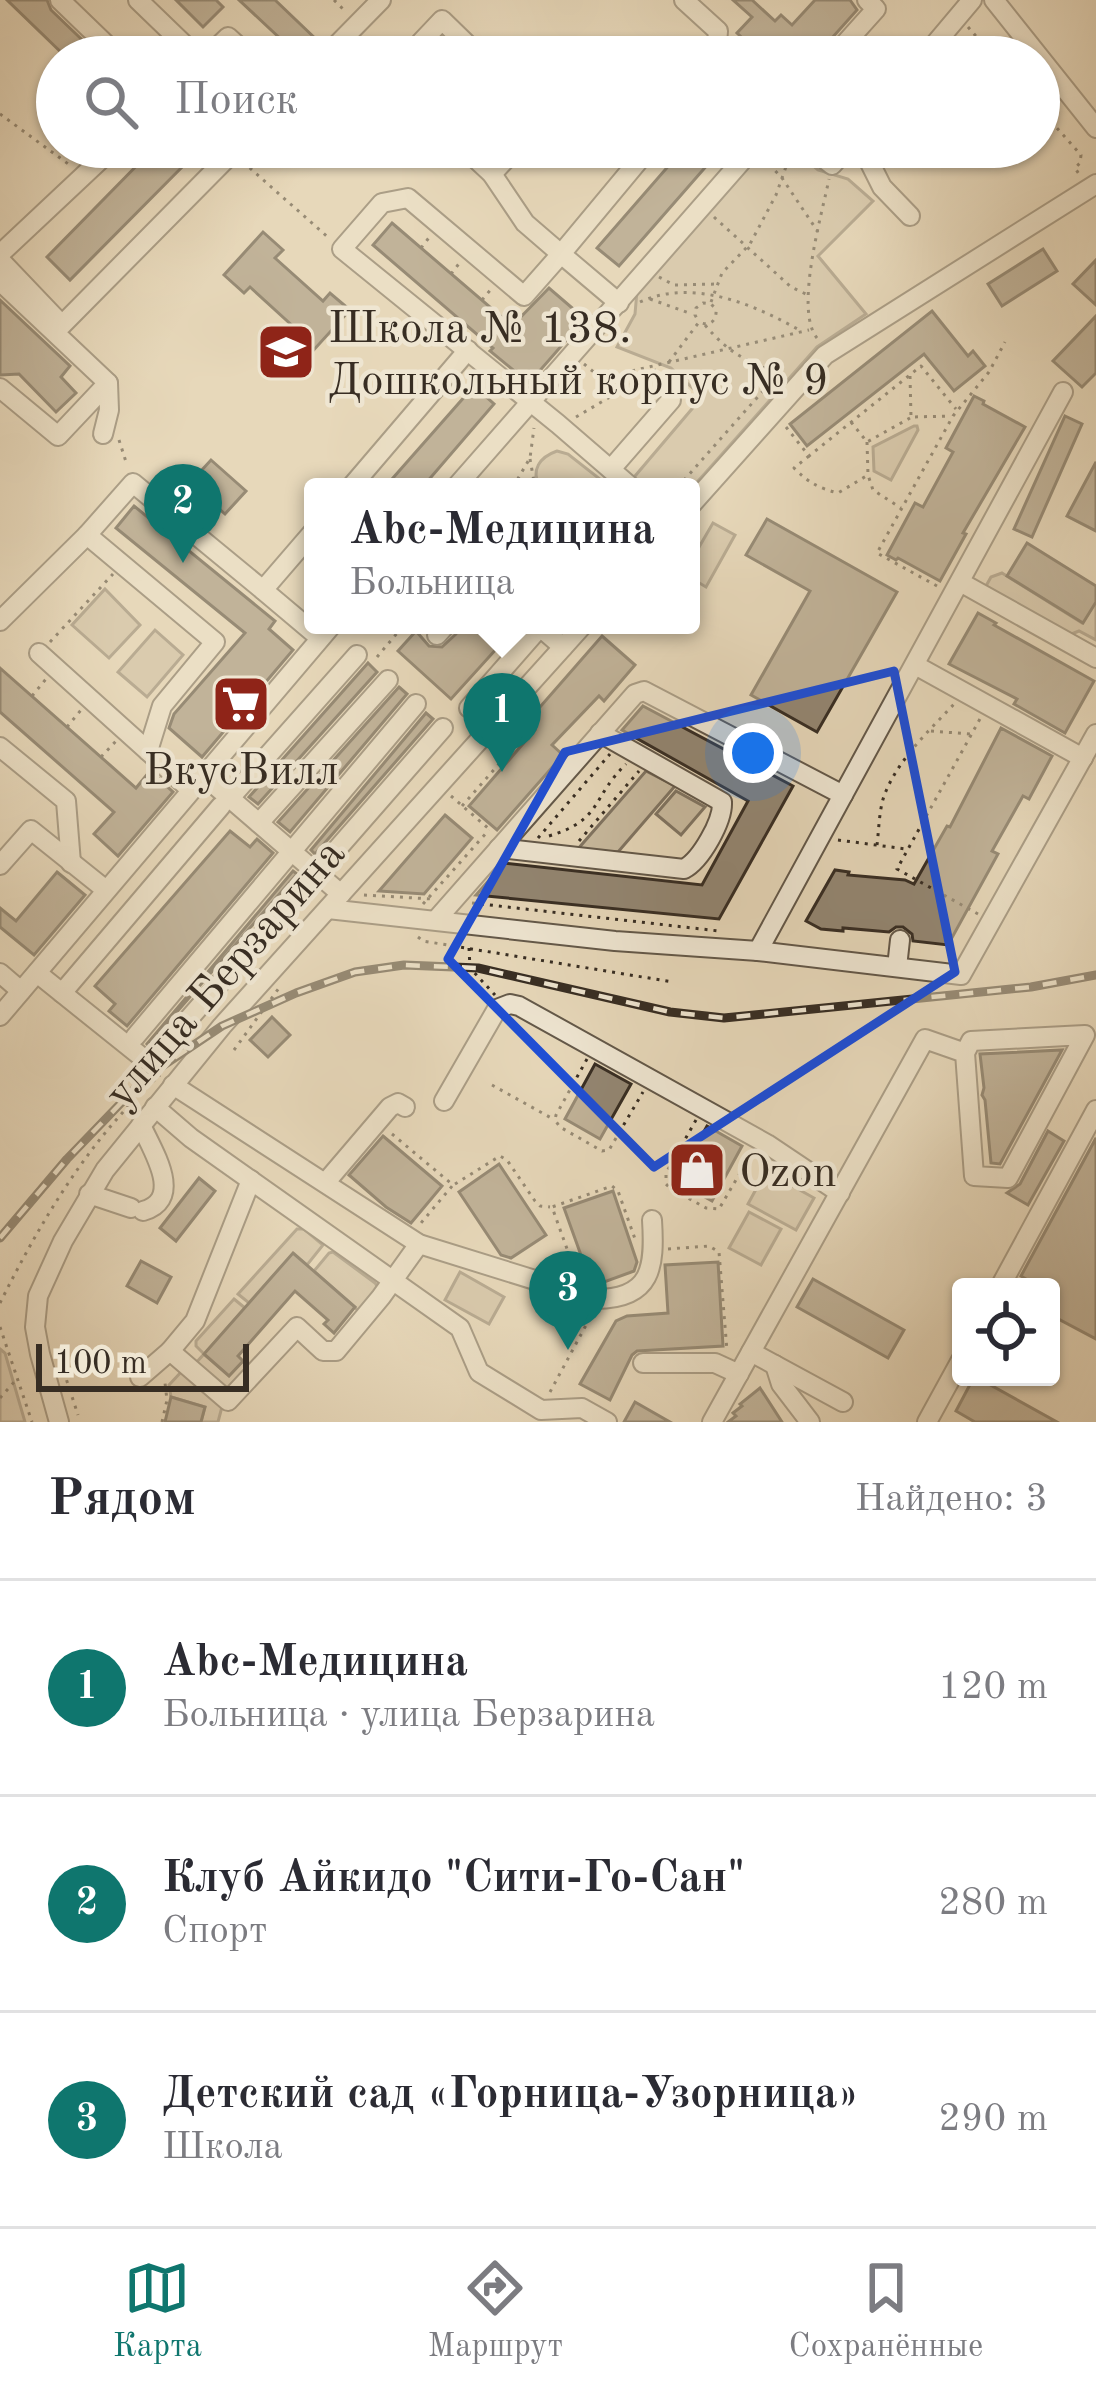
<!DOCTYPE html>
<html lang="ru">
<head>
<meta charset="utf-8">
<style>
  :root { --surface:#fff; --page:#f2f2f3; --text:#2b2b33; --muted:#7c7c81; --line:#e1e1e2; --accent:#0f766e }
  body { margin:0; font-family:"Old Standard TT",serif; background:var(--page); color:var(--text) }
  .controls { position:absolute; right:36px; bottom:36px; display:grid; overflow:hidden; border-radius:12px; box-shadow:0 3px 9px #0004 }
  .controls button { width:108px; height:108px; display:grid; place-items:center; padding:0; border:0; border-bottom:3px solid var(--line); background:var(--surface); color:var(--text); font:60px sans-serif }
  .scale { position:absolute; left:36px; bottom:30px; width:213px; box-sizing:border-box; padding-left:12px; border:6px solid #372d23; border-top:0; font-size:33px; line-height:42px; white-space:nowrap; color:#372d23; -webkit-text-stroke:9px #efe6d2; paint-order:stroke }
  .you { position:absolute; left:753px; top:753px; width:42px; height:42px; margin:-30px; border:9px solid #fff; border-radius:50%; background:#1a73e8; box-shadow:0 0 0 18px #1a73e833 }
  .badge { display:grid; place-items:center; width:78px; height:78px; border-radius:50%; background:var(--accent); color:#fff; font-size:39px; font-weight:700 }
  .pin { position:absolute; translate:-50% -99px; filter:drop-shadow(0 3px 6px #0008) }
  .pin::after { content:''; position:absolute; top:63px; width:42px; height:36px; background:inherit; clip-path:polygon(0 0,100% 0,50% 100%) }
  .popup { position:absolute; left:304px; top:478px; width:396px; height:156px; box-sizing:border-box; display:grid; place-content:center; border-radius:12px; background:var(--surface); filter:drop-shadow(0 3px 9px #0005); font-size:39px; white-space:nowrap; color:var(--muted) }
  .popup b { font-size:45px; color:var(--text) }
  .popup::after { content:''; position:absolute; left:50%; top:100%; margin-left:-24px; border:24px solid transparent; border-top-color:var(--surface) }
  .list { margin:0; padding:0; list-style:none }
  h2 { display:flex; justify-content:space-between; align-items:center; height:156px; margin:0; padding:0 48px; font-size:51px }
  h2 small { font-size:39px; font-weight:400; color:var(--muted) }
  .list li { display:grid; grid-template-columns:78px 1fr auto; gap:36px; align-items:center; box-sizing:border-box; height:216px; padding:0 48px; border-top:3px solid var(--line) }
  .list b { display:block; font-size:45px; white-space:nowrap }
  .list p { margin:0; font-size:39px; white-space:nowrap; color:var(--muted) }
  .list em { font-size:39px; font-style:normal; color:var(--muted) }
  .icon { flex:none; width:66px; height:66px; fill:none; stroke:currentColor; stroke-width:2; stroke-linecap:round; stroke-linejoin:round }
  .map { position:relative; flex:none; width:1096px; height:1422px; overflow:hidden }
  .search { position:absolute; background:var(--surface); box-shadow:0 3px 9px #0004; left:36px; right:36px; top:36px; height:132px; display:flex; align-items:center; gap:30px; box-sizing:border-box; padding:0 42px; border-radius:66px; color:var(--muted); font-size:45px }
  .sheet { height:804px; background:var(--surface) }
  nav { display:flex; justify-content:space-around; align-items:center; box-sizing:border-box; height:168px; border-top:3px solid var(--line); background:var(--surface); font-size:33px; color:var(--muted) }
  nav a { display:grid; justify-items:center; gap:6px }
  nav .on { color:var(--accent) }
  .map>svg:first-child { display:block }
  .green { fill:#c9bba0; stroke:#807462; stroke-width:3 }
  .building { fill:#938672; stroke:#372d23; stroke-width:3 }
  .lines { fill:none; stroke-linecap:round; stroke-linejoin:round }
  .minor-casing { stroke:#635849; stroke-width:22 }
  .path { stroke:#372d23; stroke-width:3; stroke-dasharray:3 6; stroke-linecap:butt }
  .minor { stroke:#efe6d2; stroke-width:18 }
  .rail-casing { stroke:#372d23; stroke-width:9 }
  .rail { stroke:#efe6d2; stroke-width:4.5; stroke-dasharray:14; stroke-linecap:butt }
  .marked { fill:none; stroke:#1d4ed8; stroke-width:9; stroke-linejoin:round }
  .labels { text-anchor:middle; stroke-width:9; stroke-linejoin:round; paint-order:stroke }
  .poi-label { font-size:45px; fill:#372d23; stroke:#efe6d2; text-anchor:start }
  .street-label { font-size:45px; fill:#372d23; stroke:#efe6d2 }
</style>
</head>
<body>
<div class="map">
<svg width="1096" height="1422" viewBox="0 0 1096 1422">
  <rect width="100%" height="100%" fill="#e7d8ba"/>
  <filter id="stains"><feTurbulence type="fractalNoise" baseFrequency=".00167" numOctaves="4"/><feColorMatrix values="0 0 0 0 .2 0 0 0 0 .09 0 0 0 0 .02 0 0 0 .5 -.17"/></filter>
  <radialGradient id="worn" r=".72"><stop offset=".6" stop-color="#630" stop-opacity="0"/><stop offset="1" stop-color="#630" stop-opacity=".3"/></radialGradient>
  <g class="green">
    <polygon points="761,147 791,147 818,170 848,179 873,201 818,256 866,314 817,347 691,489 638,487 630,482 702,397 671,368 617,347 635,314 637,291"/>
    <polygon points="914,426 917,426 918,430 891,480 874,471 873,447"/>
    <path d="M 557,451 L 568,454 L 610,487 L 540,487 C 530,470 540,457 557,451 Z"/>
    <polygon points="713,523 735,535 706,587 691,578 691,561"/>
    <polygon points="1002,573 1082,623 1096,602 1096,640 1079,631 1069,635 986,586 991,577"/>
    <polygon points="105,589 140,625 109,658 72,625"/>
    <polygon points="155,630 183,655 147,697 118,672"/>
    <polygon points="646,771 675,786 618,852 577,850"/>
    <polygon points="676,791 705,807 681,835 656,814"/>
    <polygon points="766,1171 814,1198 796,1230 748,1204"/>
    <polygon points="749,1212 781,1229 761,1265 729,1248"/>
    <polygon points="297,1229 304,1229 323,1245 307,1265 293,1254 249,1303 238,1294"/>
    <polygon points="333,1252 375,1283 379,1289 361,1313 314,1271 329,1253"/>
    <polygon points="460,1272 504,1297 489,1324 445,1300"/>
    <polygon points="234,1299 245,1308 204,1354 229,1376 243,1361 252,1368 233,1387 226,1388 194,1365 204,1354 196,1346 196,1341"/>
    <polygon points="0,1349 5,1353 25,1422 0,1422"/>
    <polygon points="182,1371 223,1403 218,1422 201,1422 205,1407 171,1397 169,1385"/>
  </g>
  <g class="building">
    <polygon points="7,0 47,0 51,10 100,57 66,57"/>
    <polygon points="176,0 216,0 223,7 203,27"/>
    <polygon points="239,0 275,0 320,43 312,57 300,57"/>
    <polygon points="733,0 752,0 775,21 781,15 792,25 815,0 850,0 857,10 823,48 820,57 775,57 757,41 752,47 737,33 752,17"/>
    <polygon points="155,147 180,147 191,158 70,280 47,257"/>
    <polygon points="685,147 723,147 619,266 597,248"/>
    <polygon points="392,223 512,326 549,288 585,319 529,383 490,351 493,348 373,245"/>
    <polygon points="263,232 283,250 275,258 323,301 330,293 350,310 311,353 291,335 297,330 250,287 244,293 224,275"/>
    <polygon points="1043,249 1057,271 1002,306 988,284"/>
    <polygon points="1096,260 1096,305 1073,284"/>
    <polygon points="0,300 70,366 61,377 76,393 56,412 19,374 0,375"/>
    <polygon points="932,311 968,356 973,351 985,366 954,391 924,354 807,446 790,424"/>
    <polygon points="1096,316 1096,373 1082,387 1053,361"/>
    <polygon points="474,386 494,404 426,483 422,487 385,487"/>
    <polygon points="974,396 984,401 983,404 1025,427 963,533 966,534 940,581 898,558 896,560 887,555 915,503 923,507 953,452 946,448"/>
    <polygon points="1065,416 1082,424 1032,537 1014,529"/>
    <polygon points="211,460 246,491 225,514 190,483"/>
    <polygon points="1096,462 1096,531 1067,516"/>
    <polygon points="134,506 275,621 269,629 293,650 202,757 169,728 174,714 245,633 116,528"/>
    <polygon points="767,519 897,592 817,732 751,695 810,591 746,555"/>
    <polygon points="1027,543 1096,586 1096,602 1083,623 1007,576"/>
    <polygon points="978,613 996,623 994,625 1094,681 1065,733 1014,704 1017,699 949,664"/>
    <polygon points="459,625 524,625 502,650 498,647 451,699 398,651 416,631 429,646 442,647 456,634"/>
    <polygon points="602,636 635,665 604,701 599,696 552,745 563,755 497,830 469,806 535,730 526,723"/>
    <polygon points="368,663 377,672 258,804 249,797"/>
    <polygon points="0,668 136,788 150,771 173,792 118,856 94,834 114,812 0,712"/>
    <polygon points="399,687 407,694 290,832 278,822"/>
    <polygon points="643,706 793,786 719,919 476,895 504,863 702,885 748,801 622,730"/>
    <polygon points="426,713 433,719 315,854 311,850"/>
    <polygon points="1001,728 1052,756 1029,799 1023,796 992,851 998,854 948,945 913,941 912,934 903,927 896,927 889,932 843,928 843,931 821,929 806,921 835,870 849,872 848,875 905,880 914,884 947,826 950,827"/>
    <polygon points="445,815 472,838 424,894 379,891"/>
    <polygon points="230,831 250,847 257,839 273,853 127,1026 109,1011 115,1004 95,986"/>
    <polygon points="293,871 297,874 148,1045 147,1044"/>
    <polygon points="57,872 85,895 34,955 0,927 0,908 16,921"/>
    <polygon points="272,1017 290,1035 268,1057 250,1040"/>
    <polygon points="1062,1050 1000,1164 991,1163 985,1100 982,1095 984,1088 980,1054"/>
    <polygon points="595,1064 631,1084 600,1139 565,1119"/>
    <polygon points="707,1126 742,1146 712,1201 676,1181"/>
    <polygon points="1048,1131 1064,1141 1028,1205 1007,1193 1020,1184"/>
    <polygon points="383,1136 442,1186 411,1223 386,1207 349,1175"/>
    <polygon points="1096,1138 1096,1339 1051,1315 1051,1287 1032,1287 1034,1284 1021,1276"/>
    <polygon points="499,1164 546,1235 511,1258 501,1255 459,1192"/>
    <polygon points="199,1178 215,1191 176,1241 160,1228"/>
    <polygon points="613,1191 637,1262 634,1271 596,1285 591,1283 564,1208"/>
    <polygon points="293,1253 355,1307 334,1333 324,1324 328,1320 295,1291 238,1356 243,1361 229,1376 204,1354"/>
    <polygon points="141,1261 171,1277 157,1303 127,1286"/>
    <polygon points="718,1262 723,1346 637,1351 632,1355 610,1400 580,1384 616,1321 627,1316 668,1313 665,1265"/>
    <polygon points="813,1279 904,1330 888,1358 797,1307"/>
    <polygon points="974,1377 976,1377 1057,1422 975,1422 956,1411"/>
    <polygon points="760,1388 782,1422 728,1422 736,1416 733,1413 742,1406 740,1404"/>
    <polygon points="171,1397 205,1407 201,1422 165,1422"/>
    <polygon points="635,1402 670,1422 624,1422"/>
  </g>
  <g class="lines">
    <g class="minor-casing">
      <g id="minor">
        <polyline points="60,0 119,57"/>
        <polyline points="138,0 197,57"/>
        <polyline points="684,0 718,31 716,57"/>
        <polyline points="994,0 1096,128"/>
        <polyline points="207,57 228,37 250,57"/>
        <polyline points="325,57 381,0"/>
        <polyline points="407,57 442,20 480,57"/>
        <polyline points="833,57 876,9 867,0"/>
        <polyline points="924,57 972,0"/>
        <polyline points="463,147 492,174 525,223 561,254 524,296 408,198 382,203 342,249 558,424 631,487"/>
        <polyline points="809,147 832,165 848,147"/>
        <polyline points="862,147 882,187 910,216"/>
        <polyline points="492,174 517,147"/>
        <polyline points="0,254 114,147"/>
        <polyline points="0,260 62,325 238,147"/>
        <polyline points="0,281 108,383 58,436 0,388"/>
        <polyline points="619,303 561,254 650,147"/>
        <polyline points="103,434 109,410 108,383"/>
        <polyline points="611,469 671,400"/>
        <polyline points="351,487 468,350"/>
        <polyline points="456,487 754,147"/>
        <polyline points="691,505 825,355 1096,184"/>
        <polyline points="960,582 1096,658"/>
        <polyline points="263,590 320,638"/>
        <polyline points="0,621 87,535"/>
        <polyline points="437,635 446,625"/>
        <polyline points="39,653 148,751"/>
        <polyline points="915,665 1083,758"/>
        <polyline points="469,708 540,627 563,647"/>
        <polyline points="0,747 66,801 71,863"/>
        <polyline points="203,775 341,894"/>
        <polyline points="191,790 148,751 162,706 215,642 87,535 133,483 263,590 313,532"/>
        <polyline points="843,795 1063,392"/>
        <polyline points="230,798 357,655"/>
        <polyline points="259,823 388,680"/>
        <path d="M 499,848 L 684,869 C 701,860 723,821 722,802 L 600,733"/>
        <polyline points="0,865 31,830 106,890"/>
        <polyline points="328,909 615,941 758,951 961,975 1096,734"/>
        <polyline points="436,920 635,694 644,691 843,795 758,951"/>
        <polyline points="897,967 900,940"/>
        <polyline points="0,973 21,991"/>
        <polyline points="37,973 143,1058"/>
        <polyline points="62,993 221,806"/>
        <polyline points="0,1016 332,625"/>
        <polyline points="135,1037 416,704"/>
        <polyline points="158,1054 443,728"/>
        <path d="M 173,1085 L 419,1244 L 596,1299 C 652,1299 655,1267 652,1220"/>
        <polyline points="444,1101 497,1009 510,1004 519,1006 767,1144 840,1193"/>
        <polyline points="155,1107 191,1138 460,1328 479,1372 541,1410 582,1408 607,1422"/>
        <path d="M 141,1125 C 152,1150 185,1199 143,1211"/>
        <polyline points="326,1182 390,1107 398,1103 405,1107"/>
        <polyline points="89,1194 131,1208"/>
        <polyline points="1000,1287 1096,1110"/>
        <polyline points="170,1351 195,1321 251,1180"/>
        <polyline points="751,1352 843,1402"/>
        <polyline points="643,1363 715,1363 739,1374"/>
        <polyline points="775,1365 781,1384 810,1422"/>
        <polyline points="140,1377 170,1351 228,1401 297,1327 323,1351 336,1351 381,1297 419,1244"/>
        <polyline points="59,1422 40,1354 35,1327 38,1296 63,1241 105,1170 222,1026 583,625"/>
        <polyline points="712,1422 925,1039 965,1053 974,1176 1008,1178 1085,1035 971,1041 965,1053"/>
        <polyline points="927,1422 961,1360"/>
      </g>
    </g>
    <g class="path">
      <polyline points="334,0 345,11"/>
      <polyline points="968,27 994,57"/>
      <polyline points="865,57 876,45 872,41"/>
      <polyline points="869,57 870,40"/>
      <polyline points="1039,108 1081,155 1080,163 1075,168 1079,174"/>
      <polyline points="0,114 71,166"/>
      <polyline points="73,147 91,148"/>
      <polyline points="763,158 782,178 818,232"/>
      <polyline points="243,162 330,239"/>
      <polyline points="714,217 791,287 808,295"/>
      <polyline points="421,248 431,235"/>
      <polyline points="451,274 461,261"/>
      <polyline points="659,277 674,285 718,284"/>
      <polyline points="650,299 692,314"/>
      <polyline points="482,300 492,288"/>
      <path d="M 640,302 C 692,278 754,304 801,331"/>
      <polyline points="711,302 722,273 750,244 776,195 788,161 786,147"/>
      <path d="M 705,325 C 730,355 750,363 786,376"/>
      <path d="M 817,338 C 794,310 822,214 829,179"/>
      <path d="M 669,362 L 699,322 C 710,327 717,321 716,309 L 711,304 L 703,303 L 696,308 L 695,315 L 699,322"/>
      <polyline points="584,364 601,378 809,330"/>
      <polyline points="910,376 911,417 951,416"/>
      <polyline points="576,417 661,367"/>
      <polyline points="851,422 867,442 910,418"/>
      <polyline points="786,427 809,456 921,366 956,409"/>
      <polyline points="119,440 127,465"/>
      <polyline points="867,442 868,475 873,490 901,508"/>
      <path d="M 809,456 L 794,468 C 808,482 818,488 838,493 L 868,475"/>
      <polyline points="530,459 535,487"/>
      <polyline points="426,483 431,487"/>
      <polyline points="513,487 530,458 534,428"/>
      <polyline points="678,487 778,374"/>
      <polyline points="937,586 877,553 953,416 989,372 1005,342"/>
      <polyline points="50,642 113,574"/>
      <polyline points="377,657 404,625"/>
      <polyline points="32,696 46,679"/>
      <polyline points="67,727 81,710"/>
      <polyline points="931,731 970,734"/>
      <polyline points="101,757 116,741"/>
      <polyline points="451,796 489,829"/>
      <polyline points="462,806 528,731 517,721"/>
      <path d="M 549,836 C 604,819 590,799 626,764"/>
      <polyline points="538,838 610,754"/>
      <polyline points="838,840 906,849"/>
      <polyline points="579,841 639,771"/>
      <path d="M 877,845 C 879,829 879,811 884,796 C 898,759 929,731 955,703"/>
      <polyline points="364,895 432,899"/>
      <polyline points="472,903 719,931"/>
      <polyline points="423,904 489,830"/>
      <polyline points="978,914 897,869 981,717"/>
      <polyline points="418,937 423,941 673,982"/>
      <polyline points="469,948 470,968 495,995"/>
      <polyline points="234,1050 279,988"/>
      <polyline points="587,1059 556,1115 555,1120 560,1127 602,1151 609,1150 643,1092"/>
      <polyline points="492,1085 553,1119"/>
      <polyline points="696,1120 666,1173 666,1184 670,1188 706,1208 719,1209 750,1156"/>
      <polyline points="392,1134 453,1185 421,1223"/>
      <polyline points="455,1184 500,1156 507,1160 535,1201 540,1206 550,1207"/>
      <polyline points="668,1249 709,1246 719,1252 727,1351"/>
      <polyline points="576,1274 552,1207 612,1186 618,1191 635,1239"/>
      <path d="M 0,1303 C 42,1219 90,1138 160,1075"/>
      <polyline points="0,1327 32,1422"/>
      <polyline points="61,1363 78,1415"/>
      <polyline points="550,1392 591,1316"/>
      <polyline points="0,1398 15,1381"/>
      <polyline points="162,1422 167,1400 165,1383"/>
    </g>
    <use href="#minor" class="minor"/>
    <g class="rail-casing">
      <polyline id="rail" points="0,1238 67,1159 146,1077 222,1026 296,993 355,972 404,965 478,968 670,1012 724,1018 1031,987 1096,975"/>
    </g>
    <use href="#rail" class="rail"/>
  </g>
  <path d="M0 0H1096V1422H0ZM 894,671 L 955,972 L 654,1167 L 448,959 L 565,752 Z" fill="#e7d8ba" fill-opacity=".55" fill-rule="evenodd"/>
  <path class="marked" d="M 894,671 L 955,972 L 654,1167 L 448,959 L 565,752 Z"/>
  <defs>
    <g id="school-square" transform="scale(3)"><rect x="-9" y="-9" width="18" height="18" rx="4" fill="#8f2418" stroke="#efe6d2"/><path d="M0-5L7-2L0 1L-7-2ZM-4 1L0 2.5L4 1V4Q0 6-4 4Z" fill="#fff"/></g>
    <g id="supermarket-square" transform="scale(3)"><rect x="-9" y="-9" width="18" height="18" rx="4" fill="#8f2418" stroke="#efe6d2"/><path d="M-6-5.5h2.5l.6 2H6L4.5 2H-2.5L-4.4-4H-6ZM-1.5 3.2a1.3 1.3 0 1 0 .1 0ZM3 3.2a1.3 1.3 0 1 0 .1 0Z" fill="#fff"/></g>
    <g id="shop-square" transform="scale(3)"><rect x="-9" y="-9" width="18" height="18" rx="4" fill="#8f2418" stroke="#efe6d2"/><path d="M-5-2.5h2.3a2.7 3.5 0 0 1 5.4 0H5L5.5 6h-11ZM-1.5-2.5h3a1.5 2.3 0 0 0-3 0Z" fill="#fff"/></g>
  </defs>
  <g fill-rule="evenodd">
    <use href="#school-square" x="286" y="352"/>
    <use href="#supermarket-square" x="241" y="704"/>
    <use href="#shop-square" x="697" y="1170"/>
  </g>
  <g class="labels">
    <g class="poi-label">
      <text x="328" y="342">Школа № 138.<tspan x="328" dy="52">Дошкольный корпус № 9</tspan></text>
      <text x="241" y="784" text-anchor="middle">ВкусВилл</text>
      <text x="739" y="1186">Ozon</text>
    </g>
    <g class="street-label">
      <text transform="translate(223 972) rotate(-49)" y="16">улица Берзарина</text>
    </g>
  </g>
  <rect width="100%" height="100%" filter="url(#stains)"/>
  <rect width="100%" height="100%" fill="url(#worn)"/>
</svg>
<div class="controls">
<button><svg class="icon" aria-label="locate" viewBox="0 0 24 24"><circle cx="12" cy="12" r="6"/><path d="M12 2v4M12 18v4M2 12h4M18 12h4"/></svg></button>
</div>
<div class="scale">100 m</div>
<div class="you"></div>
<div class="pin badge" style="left:502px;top:772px">1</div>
<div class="popup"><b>Abc-Медицина</b>Больница</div>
<div class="pin badge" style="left:183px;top:563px">2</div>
<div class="pin badge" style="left:568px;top:1350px">3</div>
<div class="search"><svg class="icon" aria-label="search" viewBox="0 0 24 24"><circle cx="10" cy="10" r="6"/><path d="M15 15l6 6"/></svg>Поиск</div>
</div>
<section class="sheet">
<h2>Рядом<small>Найдено: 3</small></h2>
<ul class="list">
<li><span class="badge">1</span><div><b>Abc-Медицина</b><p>Больница · улица Берзарина</p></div><em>120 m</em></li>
<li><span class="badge">2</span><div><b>Клуб Айкидо &quot;Сити-Го-Сан&quot;</b><p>Спорт</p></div><em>280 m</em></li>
<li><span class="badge">3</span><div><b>Детский сад «Горница-Узорница»</b><p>Школа</p></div><em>290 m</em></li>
</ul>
</section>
<nav>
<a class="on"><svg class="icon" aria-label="map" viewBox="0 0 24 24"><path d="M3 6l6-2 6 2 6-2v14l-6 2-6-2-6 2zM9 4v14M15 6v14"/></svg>Карта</a>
<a><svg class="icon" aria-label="directions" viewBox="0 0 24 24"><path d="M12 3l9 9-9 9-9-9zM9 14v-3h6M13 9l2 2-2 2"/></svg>Маршрут</a>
<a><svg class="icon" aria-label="saved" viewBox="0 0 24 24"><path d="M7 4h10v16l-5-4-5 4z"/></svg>Сохранённые</a>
</nav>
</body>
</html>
